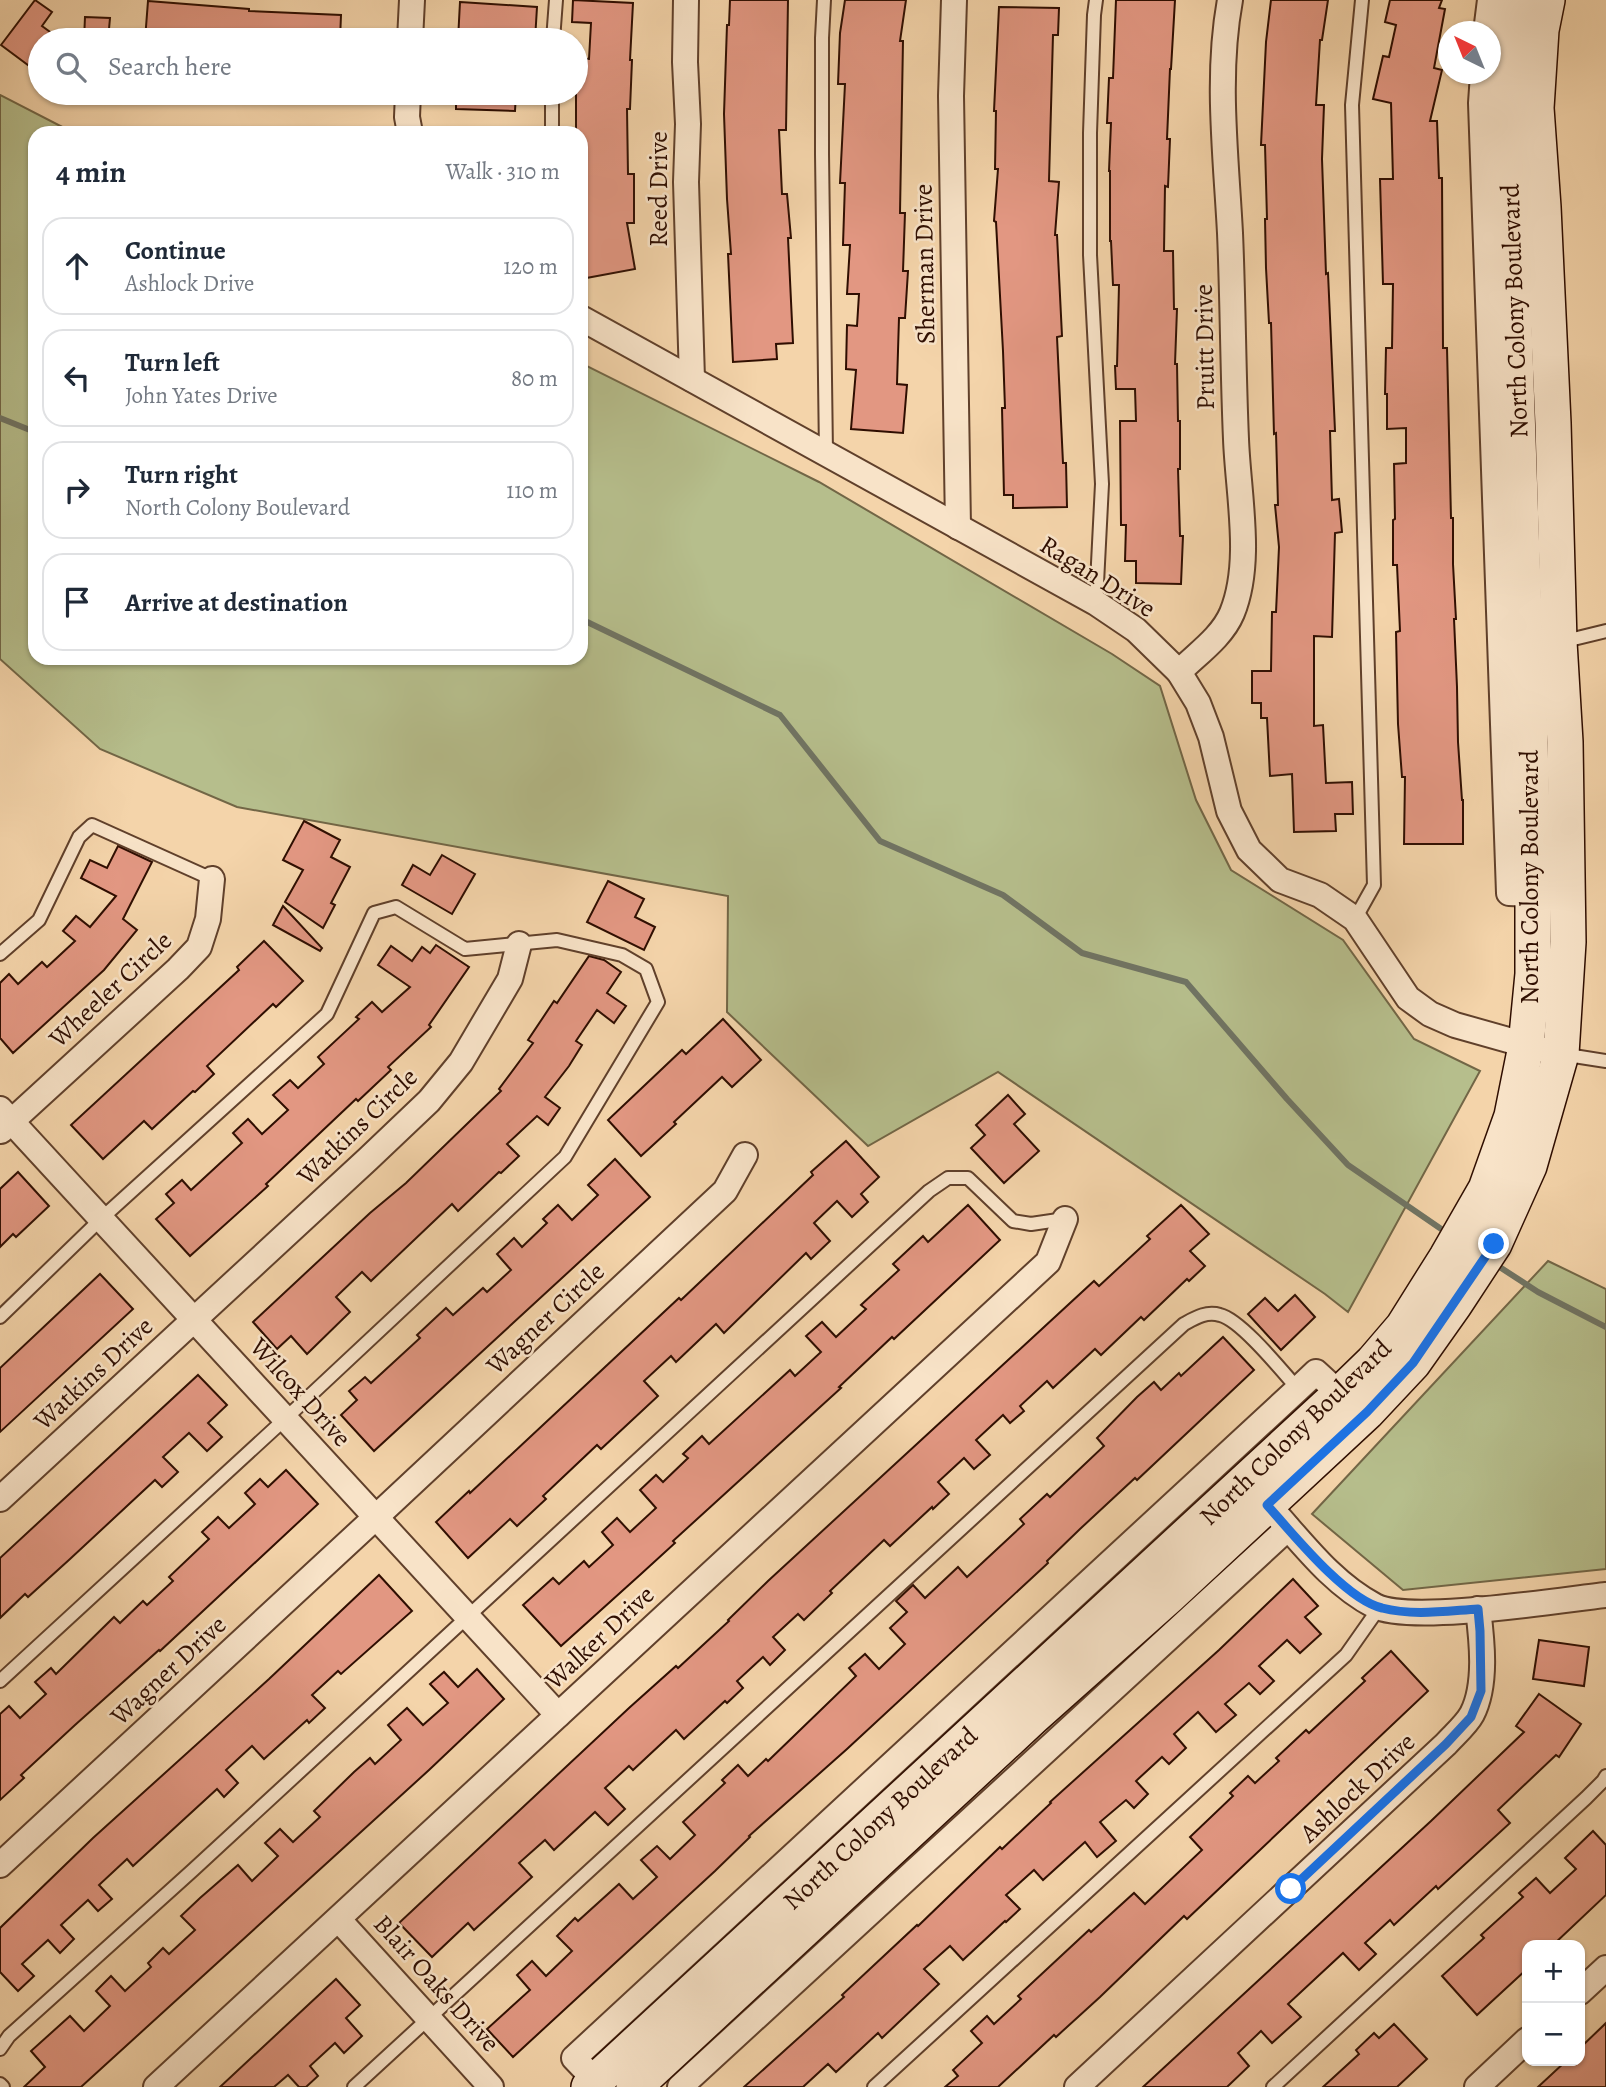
<!DOCTYPE html>
<html lang="en">
<head>
<meta charset="utf-8">
<style>
  :root { --surface:#fff; --page:#f2f2f3; --text:#1f2937; --muted:#747a83; --line:#e0e1e3 }
  body { margin:0; font-family:Alegreya,serif; background:var(--page); color:var(--text) }
  .controls { position:absolute; right:21px; bottom:21px; display:grid; overflow:hidden; border-radius:14px; box-shadow:0 2px 5px #0004 }
  .controls button { width:63px; height:63px; display:grid; place-items:center; padding:0; border:0; border-bottom:2px solid var(--line); background:var(--surface); color:var(--text); font:35px sans-serif }
  .compass { position:absolute; left:1438px; top:21px; width:63px; height:63px; border-radius:50%; background:var(--surface); box-shadow:0 2px 5px #0004; rotate:317deg }
  .stop { position:absolute; width:21px; height:21px; margin:-16px; border:5px solid #1a73e8; border-radius:50%; background:#fff }
  .stop.end { background:#1a73e8; border-color:#fff; box-shadow:0 2px 7px #0008 }
  .list { margin:0; padding:0; list-style:none }
  h2 { display:flex; justify-content:space-between; align-items:center; height:91px; margin:0; padding:0 28px; font-size:30px }
  h2 small { font-size:23px; font-weight:400; color:var(--muted) }
  .list li { display:grid; grid-template-columns:46px 1fr auto; gap:21px; align-items:center; box-sizing:border-box; height:98px; margin:0 14px 14px; padding:0 14px; border:2px solid var(--line); border-radius:21px }
  .list b { display:block; font-size:26px; white-space:nowrap }
  .list p { margin:0; font-size:23px; white-space:nowrap; color:var(--muted) }
  .list em { font-size:23px; font-style:normal; color:var(--muted) }
  .icon { flex:none; width:38px; height:38px; fill:none; stroke:currentColor; stroke-width:2; stroke-linecap:round; stroke-linejoin:round }
  .map { position:relative; flex:none; width:1606px; height:2087px; overflow:hidden }
  .search { position:absolute; background:var(--surface); box-shadow:0 2px 5px #0004; left:28px; top:28px; width:560px; height:77px; display:flex; align-items:center; gap:18px; box-sizing:border-box; padding:0 24px; border-radius:38px; color:var(--muted); font-size:26px }
  .panel { position:absolute; background:var(--surface); box-shadow:0 2px 5px #0004; left:28px; top:126px; width:560px; height:539px; border-radius:21px }
  .map>svg:first-child { display:block }
  .green { fill:#b6be8c; stroke:#726646; stroke-width:2 }
  .lines { fill:none; stroke-linecap:round; stroke-linejoin:round }
  .stream { stroke:#707463; stroke-width:6 }
  .building { fill:#e29782; stroke:#2f0e01; stroke-width:2 }
  .lane-casing { stroke:#60402b; stroke-width:16 }
  .street-casing { stroke:#60402b; stroke-width:28 }
  .secondary-casing { stroke:#2f0e01; stroke-width:38 }
  .lane { stroke:#f8e3c8; stroke-width:12 }
  .street { stroke:#f8e3c8; stroke-width:24 }
  .secondary { stroke:#f8e3c8; stroke-width:35 }
  .route { stroke:#1a73e8; stroke-width:9 }
  .labels { text-anchor:middle; stroke-width:5; stroke-linejoin:round; paint-order:stroke }
  .street-label { font-size:26px; fill:#2f0e01; stroke:#f8e3c8 }
</style>
</head>
<body>
<div class="map">
<svg width="1606" height="2087" viewBox="0 0 1606 2087">
  <rect width="100%" height="100%" fill="#f4d4aa"/>
  <filter id="stains"><feTurbulence type="fractalNoise" baseFrequency=".00286" numOctaves="4"/><feColorMatrix values="0 0 0 0 .2 0 0 0 0 .09 0 0 0 0 .02 0 0 0 .5 -.17"/></filter>
  <radialGradient id="worn" r=".72"><stop offset=".6" stop-color="#630" stop-opacity="0"/><stop offset="1" stop-color="#630" stop-opacity=".3"/></radialGradient>
  <g class="green">
    <polygon points="0,95 74,133 35,133 35,658 581,658 581,363 819,482 1112,654 1160,686 1196,800 1231,870 1343,940 1414,1039 1480,1071 1348,1312 1325,1294 998,1072 868,1146 727,1012 728,896 237,807 100,749 0,659"/>
    <polygon points="1548,1261 1606,1289 1606,1569 1403,1590 1312,1514"/>
  </g>
  <g class="lines">
    <g class="stream">
      <polyline points="0,418 35,432"/>
      <polyline points="581,619 780,715 880,841 1003,895 1082,953 1186,982 1287,1099 1348,1165 1447,1233"/>
      <polyline points="1495,1264 1538,1292 1606,1327"/>
    </g>
  </g>
  <g class="building">
    <polygon points="35,0 52,12 42,26 61,40 40,40 40,74 1,45"/>
    <polygon points="573,0 633,3 630,60 632,60 630,109 627,109 628,174 634,174 634,223 627,223 635,269 581,279 581,133 576,133 576,58 589,59 591,23 572,22"/>
    <polygon points="730,0 788,0 786,130 779,130 782,194 787,194 791,238 788,238 793,343 776,344 777,359 733,362 728,254 731,254 727,199 724,114 727,25 729,25"/>
    <polygon points="845,0 906,0 900,41 903,41 900,213 905,213 903,271 908,271 905,318 899,318 897,384 907,385 903,433 851,429 856,370 846,369 847,325 857,326 859,294 847,294 850,245 843,245 845,183 840,183 845,84 838,84 840,33"/>
    <polygon points="1116,0 1175,0 1171,69 1170,69 1167,139 1170,139 1168,187 1165,186 1164,251 1173,251 1174,309 1177,309 1175,364 1177,364 1178,421 1180,421 1180,469 1178,469 1180,536 1183,536 1181,584 1136,583 1136,561 1125,561 1126,525 1121,525 1120,421 1136,421 1135,389 1116,389 1115,366 1117,366 1119,285 1113,285 1111,241 1110,241 1110,171 1109,171 1111,123 1107,123 1109,78 1113,78"/>
    <polygon points="1271,0 1328,0 1322,40 1320,40 1316,105 1324,105 1322,159 1326,274 1328,273 1335,431 1330,431 1332,500 1339,499 1342,532 1335,533 1332,637 1314,636 1314,726 1323,725 1326,783 1352,782 1353,814 1335,814 1336,831 1294,832 1292,774 1270,776 1267,718 1261,718 1261,703 1252,703 1252,671 1271,671 1272,612 1276,612 1279,547 1275,505 1278,505 1276,433 1274,434 1271,323 1269,323 1266,268 1265,219 1267,219 1265,145 1261,145 1266,42"/>
    <polygon points="1390,0 1442,0 1439,8 1445,9 1434,68 1442,70 1430,121 1437,121 1439,178 1442,178 1443,348 1447,348 1451,518 1453,518 1453,564 1456,619 1454,619 1457,687 1458,742 1462,800 1463,800 1463,844 1404,844 1405,777 1402,777 1398,724 1396,632 1400,631 1397,565 1393,565 1393,520 1395,519 1394,464 1406,463 1406,428 1387,429 1387,394 1385,394 1386,348 1392,348 1393,284 1383,284 1380,179 1393,179 1391,103 1373,99 1383,56 1389,57 1396,25 1385,22"/>
    <polygon points="148,1 249,9 249,11 341,15 340,40 145,40"/>
    <polygon points="460,2 537,7 535,40 458,40"/>
    <polygon points="999,7 1059,8 1058,35 1053,35 1049,181 1059,182 1055,235 1057,235 1062,336 1057,337 1063,463 1066,463 1067,507 1013,508 1013,495 1004,495 1002,408 1005,408 1003,351 996,222 994,221 998,169 995,169 996,111 994,111"/>
    <polygon points="85,17 110,18 108,40 84,40"/>
    <polygon points="456,93 516,93 515,111 456,109"/>
    <polygon points="304,821 340,840 331,857 350,867 331,903 335,905 323,928 285,902 303,870 283,860"/>
    <polygon points="118,846 152,862 123,919 137,930 104,970 13,1053 0,1038 0,983 9,974 18,984 42,962 47,967 75,941 63,931 76,916 90,927 116,896 81,878 90,860 107,868"/>
    <polygon points="442,855 475,874 452,914 402,885 413,865 430,875"/>
    <polygon points="608,881 644,899 635,917 655,927 644,950 587,922"/>
    <polygon points="283,906 322,948 320,951 273,925"/>
    <polygon points="264,941 303,981 276,1007 273,1004 207,1066 214,1074 195,1092 193,1091 152,1129 144,1121 103,1159 71,1125 239,970 237,967"/>
    <polygon points="436,945 469,967 429,1025 431,1027 388,1067 391,1070 358,1101 356,1099 266,1184 268,1186 190,1256 156,1219 174,1203 166,1194 182,1180 191,1190 242,1143 233,1133 248,1119 262,1134 288,1110 273,1095 290,1080 298,1088 324,1064 318,1057 359,1019 356,1017 372,1002 382,1012 410,987 378,965 391,946 412,961 422,947 430,953"/>
    <polygon points="589,956 604,960 621,972 607,993 626,1006 614,1023 597,1010 576,1041 582,1045 569,1066 545,1097 560,1108 548,1125 537,1116 507,1144 519,1156 501,1173 499,1172 458,1211 452,1204 371,1281 362,1272 336,1297 350,1312 307,1354 291,1336 277,1349 253,1322 370,1213 406,1183 501,1091 499,1089 533,1043 528,1040 554,1001 557,1003"/>
    <polygon points="723,1019 761,1060 732,1087 722,1077 674,1122 676,1124 641,1156 608,1120 682,1050 686,1054"/>
    <polygon points="1008,1095 1025,1114 1014,1124 1039,1151 1004,1183 971,1148 985,1135 976,1125"/>
    <polygon points="846,1141 879,1177 861,1194 868,1202 852,1217 837,1201 814,1223 830,1241 811,1259 806,1253 724,1333 716,1324 676,1362 671,1356 644,1381 658,1396 601,1449 597,1445 543,1496 546,1499 517,1526 510,1519 468,1558 436,1522 469,1491 470,1493 679,1298 681,1300 813,1175 811,1172"/>
    <polygon points="615,1159 650,1197 374,1451 341,1415 357,1400 349,1391 365,1377 371,1383 420,1338 417,1335 446,1308 453,1315 483,1288 487,1292 511,1270 497,1254 514,1238 522,1247 547,1223 543,1219 558,1205 572,1220 598,1195 588,1185"/>
    <polygon points="18,1172 49,1206 16,1237 13,1234 0,1247 0,1189"/>
    <polygon points="968,1205 1000,1240 894,1339 892,1337 839,1387 841,1388 673,1541 675,1543 641,1574 561,1646 523,1605 553,1578 559,1584 584,1561 589,1567 613,1545 602,1532 617,1518 630,1532 656,1508 640,1490 656,1475 663,1482 688,1458 683,1454 702,1436 709,1444 790,1370 795,1376 821,1352 806,1336 822,1322 836,1337 866,1309 861,1305 899,1270 893,1264 923,1236 928,1242"/>
    <polygon points="1181,1205 1209,1234 1190,1251 1205,1266 1189,1281 1187,1279 1144,1320 1141,1317 1101,1355 1095,1349 1053,1388 1047,1381 1020,1406 1024,1411 1010,1423 1003,1415 976,1440 990,1455 974,1469 964,1458 938,1482 949,1494 933,1509 932,1507 890,1546 884,1540 830,1591 832,1593 804,1620 798,1614 773,1637 785,1650 770,1665 763,1657 737,1681 743,1688 727,1703 725,1701 684,1739 676,1730 633,1770 629,1766 605,1788 625,1809 608,1825 595,1812 554,1850 545,1840 519,1863 532,1877 474,1930 468,1923 432,1957 399,1923 629,1708 676,1666 678,1668 729,1621 728,1620 768,1581 1094,1281 1099,1286 1150,1239 1147,1236"/>
    <polygon points="100,1274 133,1309 0,1432 0,1368"/>
    <polygon points="1295,1295 1315,1317 1281,1350 1248,1314 1265,1298 1278,1311"/>
    <polygon points="1223,1337 1254,1370 1137,1480 1135,1478 1080,1529 1047,1561 1048,1563 847,1749 749,1836 750,1837 715,1871 513,2057 487,2029 530,1990 517,1975 532,1961 546,1976 572,1951 557,1936 575,1918 578,1921 619,1884 633,1899 657,1877 641,1860 657,1846 670,1859 695,1835 683,1822 725,1783 722,1780 738,1765 748,1776 766,1759 768,1761 856,1676 849,1668 865,1654 879,1669 905,1644 890,1628 907,1612 896,1601 913,1585 925,1598 958,1567 967,1577 1024,1524 1020,1519 1047,1494 1050,1497 1104,1446 1097,1438 1137,1397 1154,1382 1161,1390 1179,1373 1181,1376"/>
    <polygon points="198,1375 227,1405 208,1423 222,1437 207,1451 189,1433 163,1457 178,1472 162,1487 155,1480 70,1559 28,1597 25,1594 0,1618 0,1558"/>
    <polygon points="286,1470 318,1504 160,1651 159,1650 75,1725 21,1775 24,1778 0,1800 0,1714 9,1706 20,1718 46,1694 35,1682 51,1668 56,1674 114,1617 120,1623 143,1601 147,1605 173,1581 169,1577 209,1539 202,1532 218,1517 229,1528 255,1504 245,1493 260,1479 268,1487"/>
    <polygon points="379,1575 412,1611 341,1674 338,1671 312,1695 325,1708 309,1723 307,1720 264,1759 252,1746 226,1770 238,1783 224,1797 217,1789 133,1866 127,1859 99,1885 112,1899 98,1911 88,1900 61,1925 74,1939 60,1953 48,1940 22,1964 34,1976 18,1991 0,1972 0,1928 93,1838 269,1679"/>
    <polygon points="1293,1579 1318,1606 1305,1617 1321,1634 1300,1653 1287,1640 1259,1666 1274,1681 1260,1694 1249,1683 1225,1704 1236,1715 1216,1732 1198,1712 1174,1734 1186,1748 1169,1764 1162,1757 1136,1781 1148,1794 1134,1808 1126,1800 1100,1822 1116,1841 1097,1857 1085,1842 1043,1880 1034,1870 1006,1895 1020,1909 1006,1922 1005,1921 963,1960 950,1946 924,1969 939,1984 882,2038 878,2033 836,2072 828,2064 803,2087 744,2087 844,1997 842,1995 917,1925 918,1926 1000,1847 1002,1849 1051,1803 1050,1802 1219,1650"/>
    <polygon points="1539,1640 1589,1647 1584,1686 1533,1679"/>
    <polygon points="1391,1651 1428,1691 1187,1919 1184,1916 1100,1997 1056,2037 1054,2035 998,2087 945,2087 958,2076 953,2070 982,2043 971,2031 987,2016 994,2024 1021,1999 1018,1996 1089,1930 1091,1932 1134,1893 1145,1904 1202,1850 1190,1837 1233,1796 1230,1793 1248,1776 1255,1783 1279,1761 1276,1758 1306,1730 1309,1733 1365,1681 1362,1678"/>
    <polygon points="477,1669 504,1699 429,1770 81,2087 24,2087 45,2067 31,2051 70,2016 84,2031 110,2006 96,1991 111,1976 125,1991 151,1967 148,1963 163,1948 169,1954 195,1930 181,1916 200,1898 238,1865 252,1881 278,1856 265,1843 280,1829 293,1842 320,1817 314,1811 354,1772 370,1758 375,1764 401,1740 388,1725 407,1708 423,1725 448,1703 430,1684 444,1672 458,1687"/>
    <polygon points="1539,1694 1581,1724 1559,1757 1556,1755 1498,1810 1510,1823 1438,1889 1436,1886 1394,1925 1390,1920 1365,1943 1376,1954 1359,1970 1343,1953 1288,2004 1301,2017 1272,2043 1261,2031 1238,2053 1249,2066 1227,2087 1143,2087 1431,1821 1524,1732 1516,1726"/>
    <polygon points="1593,1831 1606,1845 1606,1895 1553,1945 1527,1945 1527,1969 1477,2015 1442,1976 1484,1938 1481,1935 1523,1897 1519,1893 1536,1878 1550,1893 1576,1869 1565,1858"/>
    <polygon points="336,1979 360,2005 346,2018 362,2036 344,2053 335,2043 310,2066 318,2076 306,2087 299,2087 288,2075 274,2087 220,2087"/>
    <polygon points="1606,2023 1606,2087 1538,2087 1566,2061 1580,2061 1580,2048"/>
    <polygon points="1394,2024 1427,2059 1397,2087 1323,2087 1359,2054 1356,2050 1374,2033 1379,2038"/>
  </g>
  <g class="lines">
    <g class="lane-casing">
      <g id="lane">
        <polyline points="824,0 822,38 822,154 826,453"/>
        <polyline points="1096,0 1094,15 1090,133 1090,255 1102,484 1096,603"/>
        <polyline points="553,40 556,0"/>
        <polyline points="552,93 552,133"/>
        <polyline points="1561,642 1606,631"/>
        <polyline points="1355,919 1374,885 1352,105 1362,0"/>
        <polyline points="0,954 39,920 79,837 92,825 212,879"/>
        <polyline points="1561,1054 1606,1061"/>
        <polyline points="0,1317 102,1218 327,1014 374,913 396,907 465,949 557,940 622,955 646,969 658,1002 565,1157 285,1419 0,1681"/>
        <polyline points="0,2049 9,2036 193,1870 929,1191 948,1178 968,1178 1013,1221 1031,1224 1065,1219"/>
        <polyline points="0,2084 3,2087"/>
        <path d="M 354,2087 L 1184,1324 C 1195,1318 1206,1311 1220,1315 C 1241,1320 1282,1371 1298,1389"/>
        <polyline points="874,2087 1346,1655 1379,1608"/>
        <polyline points="1273,2087 1586,1798 1603,1781 1606,1776"/>
      </g>
    </g>
    <g class="street-casing">
      <g id="street">
        <polyline points="686,0 685,62 688,124 686,182 692,379"/>
        <polyline points="954,0 951,96 958,527"/>
        <polyline points="1486,32 1490,0"/>
        <polyline points="410,40 412,0"/>
        <polyline points="1483,74 1481,103 1509,893 1533,894"/>
        <polyline points="408,93 407,117 410,133"/>
        <polyline points="581,318 1096,603 1136,630 1179,672 1198,703 1211,737 1229,811 1249,850 1280,880 1320,895 1355,919 1408,998 1430,1014 1455,1025 1540,1049"/>
        <path d="M 1179,672 C 1197,654 1222,637 1232,613 C 1253,562 1238,494 1236,439 C 1233,371 1233,302 1230,233 C 1226,156 1216,76 1230,0"/>
        <polyline points="0,1109 558,1715"/>
        <polyline points="1,1131 178,969 199,947 208,919 212,879"/>
        <polyline points="0,1499 368,1159 429,1101 461,1062 510,979 519,944"/>
        <path d="M 1277,1515 C 1307,1549 1335,1585 1375,1606 C 1411,1624 1560,1600 1606,1595"/>
        <polyline points="0,1865 376,1517 725,1191 745,1155"/>
        <polyline points="339,1920 491,2087"/>
        <polyline points="1580,1992 1606,1968"/>
        <polyline points="596,2081 574,2058 1298,1389 1316,1372 1340,1394"/>
        <polyline points="156,2087 1048,1262 1065,1219"/>
        <polyline points="680,2087 1288,1528"/>
        <path d="M 1077,2087 L 1446,1744 C 1454,1735 1466,1725 1472,1714 C 1487,1685 1482,1641 1478,1609"/>
        <polyline points="1477,2087 1527,2040"/>
      </g>
    </g>
    <g class="secondary-casing">
      <g id="secondary">
        <polyline points="589,2087 1340,1394 1373,1362 1403,1327 1447,1257 1486,1189 1512,1116 1526,1046 1533,974 1533,851 1529,703 1525,643 1510,207 1505,130 1513,26 1518,0"/>
        <polyline points="634,2087 1033,1717 1169,1596 1367,1412 1413,1363 1454,1305 1494,1244 1529,1166 1561,1054 1568,942 1565,742 1559,642 1553,423 1543,207 1536,108 1541,30 1547,0"/>
      </g>
    </g>
    <use href="#lane" class="lane"/>
    <use href="#street" class="street"/>
    <use href="#secondary" class="secondary"/>
  </g>
  <g class="lines">
    <path class="route" d="M 1291,1889 L 1446,1744 L 1471,1717 L 1481,1691 L 1480,1631 L 1478,1609 C 1446,1611 1413,1616 1382,1608 C 1346,1600 1292,1533 1267,1505 L 1367,1412 L 1413,1363 L 1494,1244"/>
  </g>
  <g class="labels">
    <g class="street-label">
      <text transform="translate(658 189) rotate(-90)" y="9">Reed Drive</text>
      <text transform="translate(924 264) rotate(-91)" y="9">Sherman Drive</text>
      <text transform="translate(1514 311) rotate(-92)" y="9">North Colony Boulevard</text>
      <text transform="translate(1204 347) rotate(-91)" y="9">Pruitt Drive</text>
      <text transform="translate(1098 576) rotate(32)" y="9">Ragan Drive</text>
      <text transform="translate(1529 877) rotate(-90)" y="9">North Colony Boulevard</text>
      <text transform="translate(110 989) rotate(-43)" y="9">Wheeler Circle</text>
      <text transform="translate(357 1126) rotate(-44)" y="9">Watkins Circle</text>
      <text transform="translate(545 1318) rotate(-43)" y="9">Wagner Circle</text>
      <text transform="translate(93 1373) rotate(-43)" y="9">Watkins Drive</text>
      <text transform="translate(301 1392) rotate(48)" y="9">Wilcox Drive</text>
      <text transform="translate(1295 1432) rotate(-44)" y="9">North Colony Boulevard</text>
      <text transform="translate(599 1637) rotate(-43)" y="9">Walker Drive</text>
      <text transform="translate(168 1670) rotate(-43)" y="9">Wagner Drive</text>
      <text transform="translate(1357 1787) rotate(-43)" y="9">Ashlock Drive</text>
      <text transform="translate(880 1818) rotate(-43)" y="9">North Colony Boulevard</text>
      <text transform="translate(437 1983) rotate(48)" y="9">Blair Oaks Drive</text>
    </g>
  </g>
  <rect width="100%" height="100%" filter="url(#stains)"/>
  <rect width="100%" height="100%" fill="url(#worn)"/>
</svg>
<div class="controls">
<button>+</button>
<button>−</button>
</div>
<svg class="compass" viewBox="-18 -18 36 36"><path d="M0-13l5 13h-10z" fill="#e53935"/><path d="M0 13l5-13h-10z" fill="#747a83"/></svg>
<div class="stop" style="left:1291px;top:1889px"></div>
<div class="stop end" style="left:1494px;top:1244px"></div>
<div class="search"><svg class="icon" aria-label="search" viewBox="0 0 24 24"><circle cx="10" cy="10" r="6"/><path d="M15 15l6 6"/></svg>Search here</div>
<section class="panel">
<h2>4 min<small>Walk · 310 m</small></h2>
<ul class="list">
<li><svg class="icon" aria-label="ahead" viewBox="0 0 24 24"><path d="M12 20V5M6 11l6-6 6 6"/></svg><div><b>Continue</b><p>Ashlock Drive</p></div><em>120 m</em></li>
<li><svg class="icon" aria-label="left" viewBox="0 0 24 24"><path d="M17 20v-9H6M10 6l-5 5 5 5"/></svg><div><b>Turn left</b><p>John Yates Drive</p></div><em>80 m</em></li>
<li><svg class="icon" aria-label="right" viewBox="0 0 24 24"><path d="M7 20v-9h11M14 6l5 5-5 5"/></svg><div><b>Turn right</b><p>North Colony Boulevard</p></div><em>110 m</em></li>
<li><svg class="icon" aria-label="arrive" viewBox="0 0 24 24"><path d="M6 21V4h12l-3 4 3 4H6"/></svg><div><b>Arrive at destination</b></div></li>
</ul>
</section>
</div>
</body>
</html>
